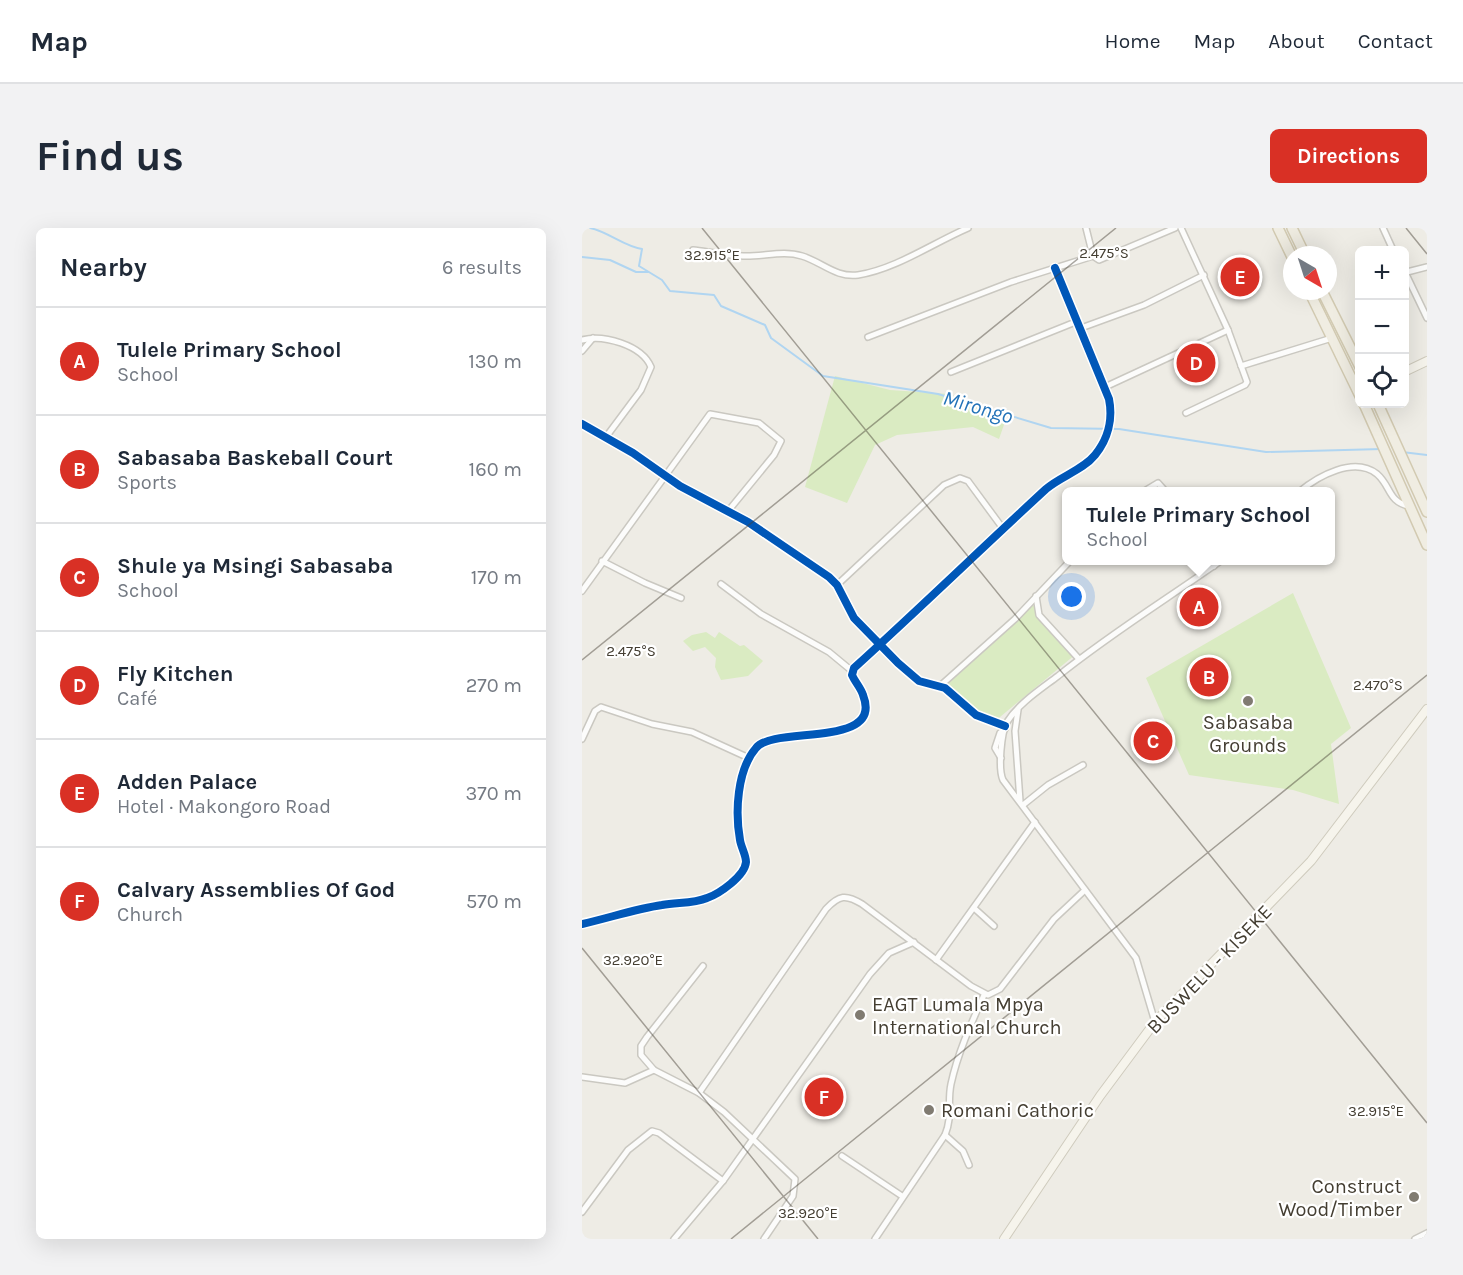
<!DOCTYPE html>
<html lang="en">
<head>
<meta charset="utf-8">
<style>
  :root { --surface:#fff; --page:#f2f2f3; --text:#1f2937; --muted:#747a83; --line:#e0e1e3; --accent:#d93025 }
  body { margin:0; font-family:Karla,sans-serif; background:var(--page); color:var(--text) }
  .controls { position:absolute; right:18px; top:18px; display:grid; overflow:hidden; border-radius:9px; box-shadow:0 6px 24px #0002 }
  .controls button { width:54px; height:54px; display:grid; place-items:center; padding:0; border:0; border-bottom:2px solid var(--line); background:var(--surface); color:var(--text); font:30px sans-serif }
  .compass { position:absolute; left:701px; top:18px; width:54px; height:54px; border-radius:50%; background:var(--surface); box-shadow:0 6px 24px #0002; rotate:141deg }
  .you { position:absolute; left:490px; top:369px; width:21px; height:21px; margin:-15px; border:4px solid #fff; border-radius:50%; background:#1a73e8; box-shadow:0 0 0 9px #1a73e833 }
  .badge { display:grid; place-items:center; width:39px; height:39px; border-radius:50%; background:var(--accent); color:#fff; font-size:20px; font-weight:700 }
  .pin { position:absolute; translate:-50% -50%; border:3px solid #fff; box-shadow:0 2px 6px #0006 }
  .popup { position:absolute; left:480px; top:259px; width:273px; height:78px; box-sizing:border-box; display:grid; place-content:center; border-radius:9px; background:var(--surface); filter:drop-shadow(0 2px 4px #0005); font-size:20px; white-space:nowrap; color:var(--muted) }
  .popup b { font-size:22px; color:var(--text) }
  .popup::after { content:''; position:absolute; left:50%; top:100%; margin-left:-12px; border:12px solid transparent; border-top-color:var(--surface) }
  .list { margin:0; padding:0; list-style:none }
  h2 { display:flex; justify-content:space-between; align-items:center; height:78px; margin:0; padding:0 24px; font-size:26px }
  h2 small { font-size:20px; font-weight:400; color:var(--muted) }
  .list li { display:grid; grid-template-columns:39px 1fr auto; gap:18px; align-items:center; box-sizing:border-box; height:108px; padding:0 24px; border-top:2px solid var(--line) }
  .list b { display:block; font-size:22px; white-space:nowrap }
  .list p { margin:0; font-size:20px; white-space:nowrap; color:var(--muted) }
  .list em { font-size:20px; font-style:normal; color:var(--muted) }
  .icon { flex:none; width:33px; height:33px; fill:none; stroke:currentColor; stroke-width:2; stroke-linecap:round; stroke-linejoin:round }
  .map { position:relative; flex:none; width:845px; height:1011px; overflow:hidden; border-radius:9px }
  header { display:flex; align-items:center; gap:36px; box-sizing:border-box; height:84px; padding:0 30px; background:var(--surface); border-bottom:2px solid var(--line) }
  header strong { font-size:28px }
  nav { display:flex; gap:33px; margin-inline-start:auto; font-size:21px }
  .intro { display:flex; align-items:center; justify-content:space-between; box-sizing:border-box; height:144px; padding:0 36px }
  h1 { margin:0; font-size:42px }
  .button { padding:15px 27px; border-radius:9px; background:var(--accent); color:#fff; font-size:21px; font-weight:700 }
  main { display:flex; gap:36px; padding:0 36px }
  aside { flex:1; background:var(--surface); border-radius:9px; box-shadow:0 6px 24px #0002 }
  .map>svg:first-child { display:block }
  .green { fill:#daebc2 }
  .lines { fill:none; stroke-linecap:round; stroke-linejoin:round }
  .stream { stroke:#b0d5f1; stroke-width:2 }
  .street-casing { stroke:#cac8c1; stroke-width:8 }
  .secondary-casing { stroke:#cfcbbd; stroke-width:10 }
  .primary-casing { stroke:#d2cab1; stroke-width:12 }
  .street { stroke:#fcfcfb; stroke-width:5 }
  .secondary { stroke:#f6f4ec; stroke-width:8 }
  .primary { stroke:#f0ede2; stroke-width:9 }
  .cycleway-casing { stroke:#fff; stroke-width:11 }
  .cycleway { stroke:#0057b8; stroke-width:8 }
  .ticks { fill:none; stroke:#443e32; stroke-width:1.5; stroke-opacity:0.45 }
  .poi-dot { fill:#807b71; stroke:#fff; stroke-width:2 }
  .labels { text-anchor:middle; stroke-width:4.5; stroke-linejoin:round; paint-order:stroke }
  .poi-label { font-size:20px; fill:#443e32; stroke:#fff; text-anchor:start }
  .street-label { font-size:20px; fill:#443e32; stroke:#fff }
  .water-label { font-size:21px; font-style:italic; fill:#2272b8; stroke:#fff }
  .ticks-label { font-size:15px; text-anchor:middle; fill:#443e32; stroke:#fff; stroke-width:4.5; stroke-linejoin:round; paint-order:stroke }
</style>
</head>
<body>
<header>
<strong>Map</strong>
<nav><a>Home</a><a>Map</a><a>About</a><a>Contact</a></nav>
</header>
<div class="intro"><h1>Find us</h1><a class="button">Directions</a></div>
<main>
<aside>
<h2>Nearby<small>6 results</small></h2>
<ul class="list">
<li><span class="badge">A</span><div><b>Tulele Primary School</b><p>School</p></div><em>130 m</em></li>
<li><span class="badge">B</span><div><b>Sabasaba Baskeball Court</b><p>Sports</p></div><em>160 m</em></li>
<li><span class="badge">C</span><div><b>Shule ya Msingi Sabasaba</b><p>School</p></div><em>170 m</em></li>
<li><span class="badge">D</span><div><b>Fly Kitchen</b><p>Café</p></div><em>270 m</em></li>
<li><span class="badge">E</span><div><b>Adden Palace</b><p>Hotel · Makongoro Road</p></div><em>370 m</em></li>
<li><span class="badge">F</span><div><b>Calvary Assemblies Of God</b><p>Church</p></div><em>570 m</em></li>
</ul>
</aside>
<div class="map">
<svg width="845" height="1011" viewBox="0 0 845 1011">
  <rect width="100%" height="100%" fill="#eeece5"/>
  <g class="green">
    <polygon points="253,148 308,162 367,166 425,188 417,211 391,199 315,207 293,217 265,275 223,259"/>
    <polygon points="711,365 769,500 749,516 757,576 711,562 607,547 564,450"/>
    <polygon points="450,376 494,426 412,494 359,456"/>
    <polygon points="124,404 133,410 137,404 158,418 162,417 181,433 166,448 139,452 133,439 134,430 123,419 111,423 101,413 110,407"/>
  </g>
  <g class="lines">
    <g class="stream">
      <path d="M 8,0 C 27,4 41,18 60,21 L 57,38 L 80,52 L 88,63 L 132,67 L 139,78 L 183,97 L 189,110 L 241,148 L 356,166 L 469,200 L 537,201 L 684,224 L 800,221"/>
      <polyline points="0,29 28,32 54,44 66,44"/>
      <polyline points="820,224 845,227"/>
    </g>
    <g class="street-casing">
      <g id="street">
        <polyline points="504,0 511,28 517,32 593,0"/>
        <polyline points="599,0 646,102 665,154 663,157 604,185"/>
        <polyline points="801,0 811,22"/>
        <path d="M 111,22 C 127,24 144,27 161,28 C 181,29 201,22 220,28 C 240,34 254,50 276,47 C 314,41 351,15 386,0"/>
        <polyline points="822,42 845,90"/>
        <polyline points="825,44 845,39"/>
        <polyline points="499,100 562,77 622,47"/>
        <polyline points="286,109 429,54 511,28"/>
        <path d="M 0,112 C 21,106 60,117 69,139 L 59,162 L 24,209"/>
        <polyline points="0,123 11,110"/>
        <polyline points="659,138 750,110"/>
        <polyline points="369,144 496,93"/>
        <polyline points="523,159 646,102"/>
        <polyline points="0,196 51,225 98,258 166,294 247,349 255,357 272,390 316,435 337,453 363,460 394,487 423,498"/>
        <polyline points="561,264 576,255 584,264"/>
        <path d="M 717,264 C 736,248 772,228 795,246 C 809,258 806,274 827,278"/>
        <polyline points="623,332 632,338"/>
        <polyline points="20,333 63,355 99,370"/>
        <polyline points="139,356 179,386 247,424 270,443"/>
        <polyline points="255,357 362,257 378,250 386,253 422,302"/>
        <polyline points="0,363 128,186 177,195 199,213 192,227 147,282"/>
        <polyline points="454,368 457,387 497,431"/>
        <polyline points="358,458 433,391 489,332"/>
        <polyline points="436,482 433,503 438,573"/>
        <polyline points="0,511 13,483 19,479 70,496 110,504 167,530"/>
        <polyline points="419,530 413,520 418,505 423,501"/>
        <polyline points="441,577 466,557 501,537"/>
        <polyline points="392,680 412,698"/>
        <path d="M 0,696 C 27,690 53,681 80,677 C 95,674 111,676 125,670 C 137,666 163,648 164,634 C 164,627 159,619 158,612 C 153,584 155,542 174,520 C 192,497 302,521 281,467 C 279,460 273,454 270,447 L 272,440 C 337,381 400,320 464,261 C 479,248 501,242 513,227 C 526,211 531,191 527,171 L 473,40"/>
        <polyline points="354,732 453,594"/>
        <polyline points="121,738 65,809 59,818 59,827 72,842 117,865 142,884 213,951 211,968 182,1011"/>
        <path d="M 573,794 L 554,730 L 421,552 C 416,541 419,505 425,494 C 437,475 459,461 476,448 C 528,406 585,371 640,332"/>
        <polyline points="0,849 43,855 72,842"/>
        <path d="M 117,865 L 244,681 C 257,667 264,666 280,676 L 389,758 L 406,767 L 418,761 L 472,691 L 503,662"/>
        <polyline points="363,907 381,923 387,937"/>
        <polyline points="260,928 320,968"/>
        <polyline points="0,984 46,922 70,903 77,905 141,953"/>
        <polyline points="92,1011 141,953 288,746 307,725 332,714"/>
        <path d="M 293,1011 L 363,907 C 371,887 365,875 369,856 C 376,824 389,796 402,767"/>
        <polyline points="833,1011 845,1005"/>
      </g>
    </g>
    <g class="secondary-casing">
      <g id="secondary">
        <polyline points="822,144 845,133"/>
        <polyline points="422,1011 518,868 573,794 729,633 845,481"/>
      </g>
    </g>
    <g class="primary-casing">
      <g id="primary">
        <polyline points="696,0 710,29"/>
        <polyline points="710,0 723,27"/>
        <polyline points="727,63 778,168"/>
        <polyline points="740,63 778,139"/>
        <polyline points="782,176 845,317"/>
        <polyline points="796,176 845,284"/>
      </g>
    </g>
    <use href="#street" class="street"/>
    <use href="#secondary" class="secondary"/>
    <use href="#primary" class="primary"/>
    <g class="cycleway-casing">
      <g id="cycleway">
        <polyline points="0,196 51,225 98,258 166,294 247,349 255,357 272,390 316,435 337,453 363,460 394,487 423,498"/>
        <path d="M 0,696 C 27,690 53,681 80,677 C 95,674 111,676 125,670 C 137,666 163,648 164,634 C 164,627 159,619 158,612 C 153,584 155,542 174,520 C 192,497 302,521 281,467 C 279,460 273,454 270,447 L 272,440 C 337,381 400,320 464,261 C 479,248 501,242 513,227 C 526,211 531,191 527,171 L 473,40"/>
      </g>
    </g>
    <use href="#cycleway" class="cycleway"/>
  </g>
  <path class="ticks" d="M 120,0 L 845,895M 824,0 L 845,26M 0,432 L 534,0M 0,720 L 236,1011M 149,1011 L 845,447"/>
  <g class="poi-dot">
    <circle cx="666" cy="473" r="6"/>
    <circle cx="278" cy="787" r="6"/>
    <circle cx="347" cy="882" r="6"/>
    <circle cx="832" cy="969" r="6"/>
  </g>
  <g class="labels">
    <g class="poi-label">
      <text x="666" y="501" text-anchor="middle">Sabasaba<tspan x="666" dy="23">Grounds</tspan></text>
      <text x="290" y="783">EAGT Lumala Mpya<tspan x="290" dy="23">International Church</tspan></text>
      <text x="359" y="889">Romani Cathoric</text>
      <text x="820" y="965" text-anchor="end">Construct<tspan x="820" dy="23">Wood/Timber</tspan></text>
    </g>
    <g class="street-label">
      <text transform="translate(627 741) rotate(-46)" y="7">BUSWELU - KISEKE</text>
    </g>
    <g class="water-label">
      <text transform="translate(396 179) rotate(16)" y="7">Mirongo</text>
    </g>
  </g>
  <g class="ticks-label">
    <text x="522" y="30">2.475°S</text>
    <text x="130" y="32">32.915°E</text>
    <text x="49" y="428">2.475°S</text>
    <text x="796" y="462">2.470°S</text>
    <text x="51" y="737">32.920°E</text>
    <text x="794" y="888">32.915°E</text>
    <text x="226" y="990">32.920°E</text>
  </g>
</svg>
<div class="controls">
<button>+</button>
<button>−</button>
<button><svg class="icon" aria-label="locate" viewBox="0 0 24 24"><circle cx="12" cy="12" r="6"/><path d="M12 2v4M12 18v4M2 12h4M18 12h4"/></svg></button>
</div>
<svg class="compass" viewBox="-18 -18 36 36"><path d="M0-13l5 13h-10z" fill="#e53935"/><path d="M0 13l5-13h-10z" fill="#747a83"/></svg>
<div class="you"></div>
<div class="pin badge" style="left:617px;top:379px">A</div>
<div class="popup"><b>Tulele Primary School</b>School</div>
<div class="pin badge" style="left:627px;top:449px">B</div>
<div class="pin badge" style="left:571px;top:513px">C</div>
<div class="pin badge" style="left:614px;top:135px">D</div>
<div class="pin badge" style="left:658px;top:49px">E</div>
<div class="pin badge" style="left:242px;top:869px">F</div>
</div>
</main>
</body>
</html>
